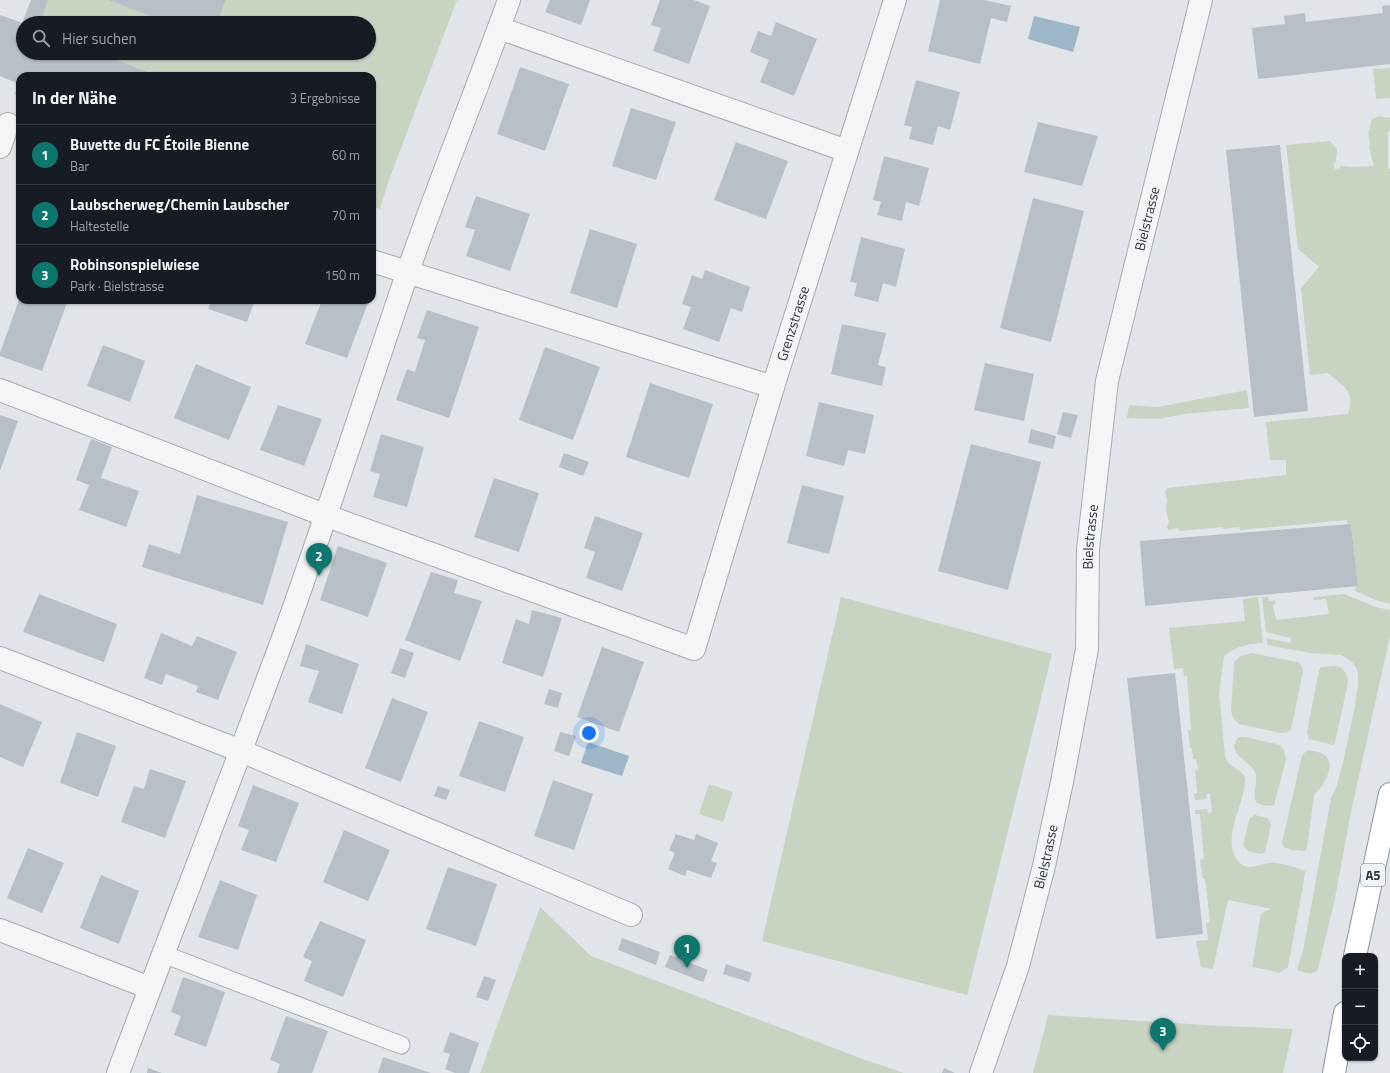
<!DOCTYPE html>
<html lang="de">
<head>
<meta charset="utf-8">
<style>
  :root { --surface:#171b24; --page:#20242c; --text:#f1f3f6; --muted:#9ea1a6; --line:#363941; --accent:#0f766e }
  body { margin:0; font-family:"Titillium Web",sans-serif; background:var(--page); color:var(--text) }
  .controls { position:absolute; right:12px; bottom:12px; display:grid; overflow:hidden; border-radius:8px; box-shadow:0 1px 3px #0004 }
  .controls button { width:36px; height:36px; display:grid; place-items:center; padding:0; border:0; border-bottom:1px solid var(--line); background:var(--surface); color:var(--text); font:20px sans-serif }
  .you { position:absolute; left:589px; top:733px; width:14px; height:14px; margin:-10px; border:3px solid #fff; border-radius:50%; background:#1a73e8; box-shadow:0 0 0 6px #1a73e833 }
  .badge { display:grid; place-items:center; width:26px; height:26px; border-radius:50%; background:var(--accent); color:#fff; font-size:13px; font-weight:700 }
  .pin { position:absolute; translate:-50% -33px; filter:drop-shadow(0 1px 2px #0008) }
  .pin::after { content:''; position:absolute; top:21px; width:14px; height:12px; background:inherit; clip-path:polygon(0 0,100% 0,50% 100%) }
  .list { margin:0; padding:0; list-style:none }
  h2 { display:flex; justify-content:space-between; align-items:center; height:52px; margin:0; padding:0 16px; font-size:17px }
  h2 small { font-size:13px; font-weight:400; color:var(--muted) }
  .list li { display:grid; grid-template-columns:26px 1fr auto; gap:12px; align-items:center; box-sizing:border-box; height:60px; padding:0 16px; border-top:1px solid var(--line) }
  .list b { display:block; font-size:15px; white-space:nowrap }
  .list p { margin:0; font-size:13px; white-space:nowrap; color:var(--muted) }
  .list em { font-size:13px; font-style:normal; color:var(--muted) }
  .icon { flex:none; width:22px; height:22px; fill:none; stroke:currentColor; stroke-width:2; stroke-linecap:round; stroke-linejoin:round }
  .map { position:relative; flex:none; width:1390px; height:1073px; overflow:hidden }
  .search { position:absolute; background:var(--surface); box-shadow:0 1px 3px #0004; left:16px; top:16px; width:360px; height:44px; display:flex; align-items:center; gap:10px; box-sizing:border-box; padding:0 14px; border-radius:22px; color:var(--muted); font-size:15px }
  .panel { position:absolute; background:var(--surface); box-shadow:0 1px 3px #0004; left:16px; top:72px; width:360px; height:232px; border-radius:12px }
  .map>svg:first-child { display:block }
  .green { fill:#c8d3c2 }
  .water { fill:#9db6c8 }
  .building { fill:#b8bfc6 }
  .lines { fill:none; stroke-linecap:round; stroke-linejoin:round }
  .lane-casing { stroke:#a6acb3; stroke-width:19 }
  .street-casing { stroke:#a6acb3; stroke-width:24 }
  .highway-casing { stroke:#88949f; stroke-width:24 }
  .lane { stroke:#f3f5f7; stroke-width:17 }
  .street { stroke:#f3f5f7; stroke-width:22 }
  .highway { stroke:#fff; stroke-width:22 }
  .labels { text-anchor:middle; stroke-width:3; stroke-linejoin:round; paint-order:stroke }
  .shield { fill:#f0f4f7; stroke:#656e77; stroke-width:1 }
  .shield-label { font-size:13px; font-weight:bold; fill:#2a3440 }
  .street-label { font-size:14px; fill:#2a3440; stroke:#f0f4f7 }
</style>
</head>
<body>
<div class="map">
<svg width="1390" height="1073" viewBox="0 0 1390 1073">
  <rect width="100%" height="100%" fill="#e1e5e9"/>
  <g class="green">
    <polygon points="48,0 108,0 168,23 40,23"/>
    <polygon points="226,0 457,0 389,180 380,209 372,206 372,76 160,76 99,53 369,53 369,23 217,23"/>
    <polygon points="1390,68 1390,98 1376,99 1373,69"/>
    <path d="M 1379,116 L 1390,118 L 1390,131 L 1388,131 L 1388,169 L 1390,169 L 1390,604 L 1373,599 L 1353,590 L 1355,589 L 1355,587 L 1358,586 L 1351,524 L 1347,524 L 1347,520 L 1240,530 L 1239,527 L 1223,529 L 1223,527 L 1179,531 L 1178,528 L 1169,530 L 1167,527 L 1169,522 L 1166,510 L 1167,500 L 1165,492 L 1167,488 L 1286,475 L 1286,460 L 1270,460 L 1266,422 L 1348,414 C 1356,392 1343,386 1328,373 L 1310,375 L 1301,288 L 1319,267 L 1298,249 L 1286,145 L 1330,141 L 1337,149 L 1336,162 L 1333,163 L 1335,169 L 1340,168 L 1340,166 L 1352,167 L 1374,166 L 1369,147 L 1370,144 L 1368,131 L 1370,128 L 1371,120 Z"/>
    <polygon points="1247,390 1249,408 1184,414 1158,419 1127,418 1129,405 1158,407"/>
    <path d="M 1344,594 L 1376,607 L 1390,610 L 1390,636 L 1351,812 L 1335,898 L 1318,970 C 1312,976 1303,972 1297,970 L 1303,951 L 1331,798 L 1337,785 L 1343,762 L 1355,706 L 1358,684 L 1358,673 L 1356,667 L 1352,662 L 1341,655 L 1310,653 L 1268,645 L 1266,638 L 1290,643 L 1291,638 L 1266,632 L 1262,597 L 1268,597 L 1269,601 L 1275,600 L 1276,604 L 1273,605 L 1276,620 L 1329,614 L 1326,599 L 1314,600 L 1313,597 Z"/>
    <polygon points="841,597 1052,654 967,995 762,941"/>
    <path d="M 1258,597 L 1263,643 C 1247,644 1236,646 1224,656 L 1219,693 L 1225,756 C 1229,769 1240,766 1245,778 C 1246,802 1222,837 1236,858 C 1248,876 1261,861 1275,863 C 1285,864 1296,867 1305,871 L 1304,880 L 1288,967 L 1279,973 L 1268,970 L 1252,967 L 1261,913 L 1272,909 L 1228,900 L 1213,969 L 1201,967 L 1196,941 L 1208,940 L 1206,923 L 1210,922 L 1205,879 L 1203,878 L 1200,860 L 1204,859 L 1200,814 L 1195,814 L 1195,810 L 1207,809 L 1208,813 L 1212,812 L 1210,794 L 1206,794 L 1207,799 L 1195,800 L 1194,794 L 1197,793 L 1195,771 L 1198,770 L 1196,759 L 1193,759 L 1192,748 L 1190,748 L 1188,730 L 1191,730 L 1187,676 L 1184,676 L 1183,668 L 1174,669 L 1169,628 L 1245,621 L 1243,599 Z"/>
    <polygon points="1251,653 1298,662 1302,666 1303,671 1291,730 1287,732 1280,733 1239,724 1233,718 1231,711 1234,662 1241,656"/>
    <path d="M 1336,666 C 1343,667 1348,674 1348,682 L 1335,743 L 1333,745 L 1309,739 L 1307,732 L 1319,670 L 1321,667 Z"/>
    <path d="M 1239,737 L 1245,737 L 1280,745 L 1284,750 L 1286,759 L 1274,805 C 1270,806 1267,806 1262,805 C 1247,802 1260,784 1255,772 C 1249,760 1224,753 1239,737 Z"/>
    <path d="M 1308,750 C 1334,753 1334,766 1322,786 C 1319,790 1316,792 1314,796 L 1307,848 L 1305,851 L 1292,850 L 1284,847 L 1282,843 L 1302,755 Z"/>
    <polygon points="709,784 733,792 723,822 699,814"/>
    <polygon points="1255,815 1268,818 1271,825 1265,852 1261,854 1248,851 1243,846 1249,820 1250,818"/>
    <polygon points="540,907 591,956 860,1058 904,1073 480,1073"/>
    <polygon points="1048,1015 1222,1026 1293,1029 1283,1073 1033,1073"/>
  </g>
  <g class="water">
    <polygon points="1034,16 1080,27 1073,52 1028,39"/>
    <polygon points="588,742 629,756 622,776 581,763"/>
  </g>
  <g class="building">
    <polygon points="31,0 48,0 40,23 22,23"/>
    <polygon points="108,0 226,0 217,23 168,23"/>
    <polygon points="550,0 590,0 581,25 545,12"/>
    <polygon points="660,0 694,0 710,6 689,64 653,51 661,28 651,25"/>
    <polygon points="940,0 984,0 1011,6 1007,22 991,18 980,64 928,51"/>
    <polygon points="1390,5 1390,64 1258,79 1252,28 1285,24 1284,16 1305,13 1306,22 1383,13 1382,6"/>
    <polygon points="0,15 23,23 23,53 99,53 159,76 20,76 20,95 15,94 19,84 0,76"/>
    <polygon points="776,22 817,39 794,96 760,82 769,60 750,52 758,31 771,36"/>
    <polygon points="520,67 569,84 545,151 497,134"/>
    <polygon points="916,80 960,92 950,130 938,126 933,145 909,139 912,127 904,125"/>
    <polygon points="631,108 676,122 656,180 612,166"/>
    <polygon points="1038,122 1098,136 1082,186 1024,172"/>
    <polygon points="736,142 788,161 766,219 714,200"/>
    <polygon points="1280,145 1308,411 1254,417 1226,150"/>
    <polygon points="884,156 929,168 919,206 906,202 902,221 877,215 881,202 873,200"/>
    <polygon points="476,196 530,214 510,271 466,256 475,230 465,227"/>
    <polygon points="1033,198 1084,211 1051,342 1000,328"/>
    <polygon points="590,229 637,244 617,308 570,293"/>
    <polygon points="861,237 905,249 896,287 883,283 878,302 854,296 857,283 850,282"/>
    <polygon points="705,270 750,287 742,312 731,308 719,342 683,329 691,307 682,304 692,275 702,279"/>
    <polygon points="20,297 20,300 68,300 42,371 0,356 0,353"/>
    <polygon points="212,300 255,300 247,322 208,309"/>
    <polygon points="322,300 369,300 347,358 305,344"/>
    <polygon points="427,310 479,327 449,418 396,400 407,369 415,372 425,340 417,338"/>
    <polygon points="842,324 886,333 878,365 886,367 882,386 831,374"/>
    <polygon points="103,345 145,361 130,402 87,386"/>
    <polygon points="545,347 600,367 573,440 519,420"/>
    <polygon points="985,363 1034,374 1024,421 974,410"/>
    <polygon points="196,364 251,387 229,440 174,418"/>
    <polygon points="650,383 713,404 689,478 626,457"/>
    <polygon points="819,402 874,415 865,454 848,450 844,466 806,456"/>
    <polygon points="278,405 322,419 304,466 260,450"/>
    <polygon points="1063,412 1078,415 1071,438 1057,434"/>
    <polygon points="0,415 18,421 0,471"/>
    <polygon points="1031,429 1056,436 1053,449 1028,443"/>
    <polygon points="381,434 424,447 407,507 373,497 380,474 370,471"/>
    <polygon points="91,439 112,447 101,478 139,491 126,527 79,510 89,485 76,480"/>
    <polygon points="971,444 1041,462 1008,590 938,571"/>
    <polygon points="564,453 589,462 583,476 559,467"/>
    <polygon points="494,478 539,493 519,552 474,537"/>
    <polygon points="802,485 844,496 829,554 787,543"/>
    <polygon points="197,495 288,522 263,605 142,567 149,544 180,554"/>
    <polygon points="595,516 643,533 622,591 586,578 595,552 584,548"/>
    <polygon points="1351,524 1358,586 1145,606 1140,541"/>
    <polygon points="338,546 387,563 368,617 320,600"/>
    <polygon points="431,572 458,580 454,593 482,601 460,661 405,640"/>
    <polygon points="39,594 117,624 104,662 23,632"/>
    <polygon points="532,610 562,618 543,677 502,663 516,619 529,624"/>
    <polygon points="161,633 192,646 197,636 237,652 218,700 196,692 198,686 166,674 162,685 144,678"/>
    <polygon points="306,644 359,664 342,714 308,702 319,671 300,666"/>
    <polygon points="602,647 644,662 619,732 577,717"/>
    <polygon points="400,648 414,653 405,678 391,673"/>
    <polygon points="1175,673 1203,934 1156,939 1127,678"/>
    <polygon points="549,689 562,693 558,708 544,704"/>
    <polygon points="392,698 428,712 401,782 365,768"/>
    <polygon points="0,704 42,722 23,767 0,757"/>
    <polygon points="479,721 524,737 505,792 459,776"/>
    <polygon points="77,732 116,746 98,797 60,783"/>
    <polygon points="560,732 576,736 569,756 554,751"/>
    <polygon points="150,769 186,781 165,838 121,822 134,786 144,789"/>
    <polygon points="553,780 593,794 574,850 534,836"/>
    <polygon points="253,785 299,803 276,862 241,850 249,830 238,826"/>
    <polygon points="438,786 450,790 446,800 434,796"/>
    <polygon points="344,830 390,850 368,901 323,882"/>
    <polygon points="676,834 694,840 696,834 718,843 711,861 717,863 711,878 687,870 685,876 668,869 675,853 669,850"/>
    <polygon points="28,848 64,863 42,913 7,898"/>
    <polygon points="448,867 497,884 476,946 426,929"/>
    <polygon points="101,875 139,891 119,944 80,928"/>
    <polygon points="220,880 257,895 238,950 198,937"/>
    <polygon points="320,921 366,940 343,997 304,981 312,961 303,957"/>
    <polygon points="622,938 660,952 656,965 618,950"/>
    <polygon points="670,955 708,970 703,982 665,967"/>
    <polygon points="726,964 752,973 749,982 723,974"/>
    <polygon points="484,976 496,980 488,1001 476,997"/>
    <polygon points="183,977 225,992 206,1047 174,1035 181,1016 171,1012"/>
    <polygon points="286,1016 328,1031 312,1073 277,1073 280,1064 270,1060"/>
    <polygon points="450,1032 479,1043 469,1073 455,1073 445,1069 450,1054 443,1052"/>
    <polygon points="383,1057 431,1073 378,1073"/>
    <polygon points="148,1068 162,1073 147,1073"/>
    <polygon points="944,1068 955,1073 942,1073"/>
  </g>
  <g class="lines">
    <g class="lane-casing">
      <polyline id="lane" points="163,954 401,1045"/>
    </g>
    <g class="street-casing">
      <g id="street">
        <polyline points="499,28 847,151"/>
        <polyline points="0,147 8,124"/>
        <polyline points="372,261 773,387"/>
        <path id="s1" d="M 0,390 L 327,516 L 694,649 L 773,387 L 895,0"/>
        <polyline points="0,658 241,751 631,915"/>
        <polyline points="0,930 150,988"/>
        <path d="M 118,1073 C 174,924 232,777 287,627 C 329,510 367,392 407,274 C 439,182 476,92 509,0"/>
        <path id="s2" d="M 981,1073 L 1018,966 L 1044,866 L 1062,782 L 1087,649 L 1088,549 L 1107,381 L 1201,0"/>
      </g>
    </g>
    <g class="highway-casing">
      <g id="highway">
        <polyline points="1355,956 1390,794"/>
        <polyline points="1334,1073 1345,1013"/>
      </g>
    </g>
    <use href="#lane" class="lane"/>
    <use href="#street" class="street"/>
    <use href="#highway" class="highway"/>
  </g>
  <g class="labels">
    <rect class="shield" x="1361" y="864" width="24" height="22" rx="3"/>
    <g class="shield-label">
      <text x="1373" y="880">A5</text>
    </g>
    <g class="street-label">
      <text dy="5" stroke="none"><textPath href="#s2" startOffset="874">Bielstrasse</textPath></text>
      <text dy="5" stroke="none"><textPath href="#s1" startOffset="1081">Grenzstrasse</textPath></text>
      <text dy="5" stroke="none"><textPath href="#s2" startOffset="550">Bielstrasse</textPath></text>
      <text dy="5" stroke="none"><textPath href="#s2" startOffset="226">Bielstrasse</textPath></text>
    </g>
  </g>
</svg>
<div class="controls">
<button>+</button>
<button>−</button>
<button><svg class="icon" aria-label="locate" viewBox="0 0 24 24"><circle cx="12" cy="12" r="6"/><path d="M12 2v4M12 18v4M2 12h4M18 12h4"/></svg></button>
</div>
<div class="you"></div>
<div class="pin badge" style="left:687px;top:968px">1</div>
<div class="pin badge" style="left:319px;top:576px">2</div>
<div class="pin badge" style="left:1163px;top:1051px">3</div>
<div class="search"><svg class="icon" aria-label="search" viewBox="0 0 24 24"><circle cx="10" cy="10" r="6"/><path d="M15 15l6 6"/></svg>Hier suchen</div>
<section class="panel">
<h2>In der Nähe<small>3 Ergebnisse</small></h2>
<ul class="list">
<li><span class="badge">1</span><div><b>Buvette du FC Étoile Bienne</b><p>Bar</p></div><em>60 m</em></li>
<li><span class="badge">2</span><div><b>Laubscherweg/Chemin Laubscher</b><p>Haltestelle</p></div><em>70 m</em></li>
<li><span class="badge">3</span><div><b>Robinsonspielwiese</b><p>Park · Bielstrasse</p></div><em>150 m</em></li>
</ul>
</section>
</div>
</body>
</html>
